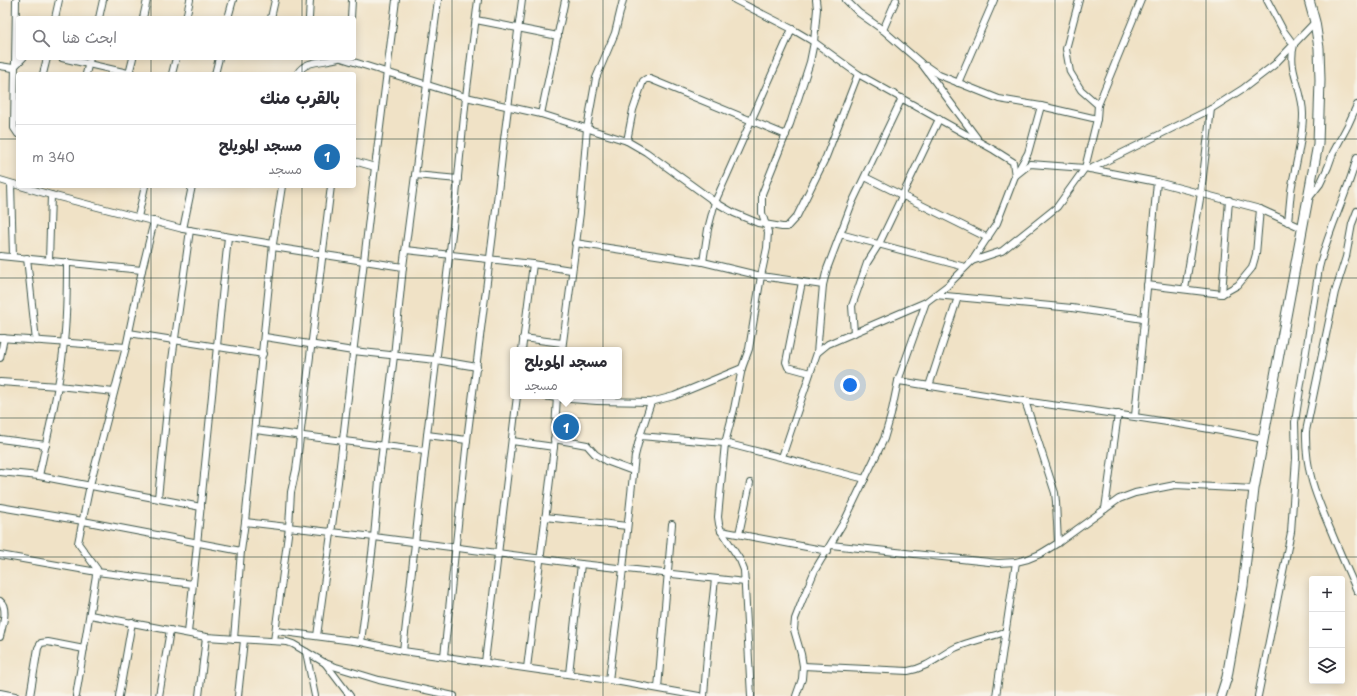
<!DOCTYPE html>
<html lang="ar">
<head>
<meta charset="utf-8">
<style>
  :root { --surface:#fff; --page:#f2f2f3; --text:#2b2b33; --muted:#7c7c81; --line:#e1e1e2; --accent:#1f6fb2 }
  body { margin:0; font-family:"Playpen Sans","Playpen Sans Arabic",sans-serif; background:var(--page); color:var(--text); direction:rtl }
  .controls { position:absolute; right:12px; bottom:12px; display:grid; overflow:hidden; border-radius:4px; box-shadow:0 2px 10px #0003 }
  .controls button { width:36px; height:36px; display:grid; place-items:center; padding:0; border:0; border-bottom:1px solid var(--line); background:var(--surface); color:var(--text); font:20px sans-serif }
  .you { position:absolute; left:850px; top:385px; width:14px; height:14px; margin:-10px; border:3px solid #fff; border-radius:50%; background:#1a73e8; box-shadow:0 0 0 6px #1a73e833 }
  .badge { display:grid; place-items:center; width:26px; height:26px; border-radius:50%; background:var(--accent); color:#fff; font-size:13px; font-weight:700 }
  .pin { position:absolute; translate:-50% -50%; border:2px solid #fff; box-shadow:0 1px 4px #0006 }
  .popup { position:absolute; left:510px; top:347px; width:112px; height:52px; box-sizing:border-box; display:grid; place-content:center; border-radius:4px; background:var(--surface); filter:drop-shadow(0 1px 3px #0005); font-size:13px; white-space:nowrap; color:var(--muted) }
  .popup b { font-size:15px; color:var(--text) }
  .popup::after { content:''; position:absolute; left:50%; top:100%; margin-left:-8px; border:8px solid transparent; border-top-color:var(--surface) }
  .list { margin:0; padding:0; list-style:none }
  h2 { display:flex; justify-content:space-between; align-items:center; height:52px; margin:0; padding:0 16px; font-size:17px }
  h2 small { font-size:13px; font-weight:400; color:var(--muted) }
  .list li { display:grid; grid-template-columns:26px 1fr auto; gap:12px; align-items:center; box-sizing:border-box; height:64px; padding:0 16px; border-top:1px solid var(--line) }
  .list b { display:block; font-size:15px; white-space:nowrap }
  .list p { margin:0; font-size:13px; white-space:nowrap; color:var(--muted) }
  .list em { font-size:13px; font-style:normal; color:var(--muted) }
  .icon { flex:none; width:22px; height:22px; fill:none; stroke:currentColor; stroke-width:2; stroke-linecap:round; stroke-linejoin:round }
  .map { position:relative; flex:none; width:1357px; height:696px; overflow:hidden; direction:ltr }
  .search { position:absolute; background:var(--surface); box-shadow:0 2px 10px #0003; left:16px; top:16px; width:340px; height:44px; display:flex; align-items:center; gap:10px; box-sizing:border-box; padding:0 14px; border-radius:4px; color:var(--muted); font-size:15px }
  .panel { position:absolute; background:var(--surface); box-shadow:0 2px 10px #0003; left:16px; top:72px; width:340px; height:116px; border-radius:4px; direction:rtl }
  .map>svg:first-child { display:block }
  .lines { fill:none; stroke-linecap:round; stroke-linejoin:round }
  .street-casing { stroke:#3e564a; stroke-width:8 }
  .primary-casing { stroke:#3e564a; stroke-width:11 }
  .street { stroke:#fff; stroke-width:6 }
  .primary { stroke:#fff; stroke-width:9 }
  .grid { fill:none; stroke:#1f3d34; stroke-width:1; stroke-opacity:0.55 }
</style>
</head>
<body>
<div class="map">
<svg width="1357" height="696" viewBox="0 0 1357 696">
  <rect width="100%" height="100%" fill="#f7f3e8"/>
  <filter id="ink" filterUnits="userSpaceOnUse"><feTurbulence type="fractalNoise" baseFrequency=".025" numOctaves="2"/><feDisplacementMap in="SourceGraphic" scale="8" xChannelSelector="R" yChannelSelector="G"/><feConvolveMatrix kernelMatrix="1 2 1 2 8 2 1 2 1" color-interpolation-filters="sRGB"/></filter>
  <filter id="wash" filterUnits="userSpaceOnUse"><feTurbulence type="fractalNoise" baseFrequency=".012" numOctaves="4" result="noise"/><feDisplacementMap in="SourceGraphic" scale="16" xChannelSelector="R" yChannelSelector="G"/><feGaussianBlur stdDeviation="0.9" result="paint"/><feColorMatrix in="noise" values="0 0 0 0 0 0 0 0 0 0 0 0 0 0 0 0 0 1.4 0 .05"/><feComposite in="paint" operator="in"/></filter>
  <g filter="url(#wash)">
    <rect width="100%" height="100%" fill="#f0e2c6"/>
  </g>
  <g filter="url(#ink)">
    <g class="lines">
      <g class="street-casing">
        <g id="street">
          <polyline points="16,0 14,128 18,134"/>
          <polyline points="735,0 792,29 814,42 858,74 994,150 1013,162 1015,176 1030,164 1085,168 1157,182 1260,209 1302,228"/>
          <polyline points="846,0 859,13 883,30 921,63 977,138"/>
          <path d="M 1267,0 L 1283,30 L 1294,45 C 1287,70 1303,89 1303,114 C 1303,141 1295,165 1291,191 C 1290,201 1289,211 1288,222"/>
          <polyline points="55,18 59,0"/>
          <polyline points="99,18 103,0"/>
          <polyline points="143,18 147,0"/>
          <polyline points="186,18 190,0"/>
          <polyline points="228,18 233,0"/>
          <polyline points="271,18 275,0"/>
          <polyline points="309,18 310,0"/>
          <polyline points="351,18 352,0"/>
          <polyline points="476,20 558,36"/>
          <polyline points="883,30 896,0"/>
          <polyline points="62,58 132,74"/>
          <polyline points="341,58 466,97 541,114 627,141 646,152 715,202 734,213 758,223 782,227 787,227 797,216 826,157 858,74"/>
          <polyline points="0,66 13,68 23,58"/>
          <polyline points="926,66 939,75 999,99 1041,106 1097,119"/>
          <polyline points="43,74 47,58"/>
          <polyline points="86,74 90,58"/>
          <polyline points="129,74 133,58"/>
          <polyline points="172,74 176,58"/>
          <polyline points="215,74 219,58"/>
          <path d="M 297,74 C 306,59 323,63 339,58"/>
          <polyline points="958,83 994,0"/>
          <polyline points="1098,105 1141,0"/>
          <polyline points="541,114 565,0"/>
          <polyline points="627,141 633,110 643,81 646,79 650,79 786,135"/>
          <polyline points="354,161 375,167"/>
          <polyline points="1090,169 1211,109 1244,88 1274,65 1315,22"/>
          <polyline points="415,175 458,179"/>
          <polyline points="865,177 988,238"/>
          <polyline points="0,180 51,195 183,229 273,244"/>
          <polyline points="11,184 13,257"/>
          <polyline points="1309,198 1320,184 1328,167 1333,153 1348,125 1357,105"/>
          <path d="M 1357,211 L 1352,224 L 1346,257 L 1335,292 L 1306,431 C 1305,471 1316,496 1331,531 C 1339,551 1348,571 1357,591"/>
          <polyline points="138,217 145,186"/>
          <polyline points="183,229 192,186"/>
          <polyline points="840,234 965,267"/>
          <polyline points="575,243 703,262 761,276 823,285"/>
          <polyline points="273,247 403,267"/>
          <polyline points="406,250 533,264 571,270"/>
          <polyline points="0,256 142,270"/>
          <polyline points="27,258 36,341"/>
          <polyline points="49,261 51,195"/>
          <polyline points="972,261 1002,251 1057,207 1085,168 1097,119 1098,105 1081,90 1070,72 1066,49 1079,0"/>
          <polyline points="703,262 708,229 715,202 792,29"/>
          <polyline points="802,282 786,362 788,367 810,373"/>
          <polyline points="1147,285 1222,294 1238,285 1252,268 1256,254 1260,209"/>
          <polyline points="1185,289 1201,193 1211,109"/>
          <polyline points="1222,294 1229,200"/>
          <polyline points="935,295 1072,308 1143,319"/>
          <polyline points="129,333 263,354"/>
          <polyline points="854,333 852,306 867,263 879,244 939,119"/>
          <polyline points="265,337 353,351 436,360 477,367"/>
          <polyline points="0,338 126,347"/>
          <polyline points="523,338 562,343"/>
          <polyline points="522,350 533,264"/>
          <polyline points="562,350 580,213 587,128 596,78 615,33 623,0"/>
          <polyline points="817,353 828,344 926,302 947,286 972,261 997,223 1015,176 1028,153 1041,106"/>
          <polyline points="0,358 4,338"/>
          <path d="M 898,381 C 952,389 1005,399 1059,406 C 1128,416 1195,425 1263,439"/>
          <polyline points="0,382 58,386 114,392"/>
          <polyline points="929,386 958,297"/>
          <polyline points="543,396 557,398 597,401 651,402 674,396 742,368"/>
          <polyline points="1025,401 1055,493 1056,502 1058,543"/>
          <polyline points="1135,416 1157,182"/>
          <polyline points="255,430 425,451"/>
          <polyline points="427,435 467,440"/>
          <polyline points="640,436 725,443 865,479"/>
          <polyline points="0,439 46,445"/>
          <polyline points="554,439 587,445 595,454 606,461 633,471"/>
          <polyline points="512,441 554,447"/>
          <polyline points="782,457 817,353 823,285 827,269 852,203 902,98"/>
          <polyline points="0,472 39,476 201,507"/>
          <path d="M 39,476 C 48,432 60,387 64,342 C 67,315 67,289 67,262"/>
          <polyline points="158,498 172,360 190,230"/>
          <polyline points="0,507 83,521 241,551"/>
          <polyline points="1105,509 1118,414"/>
          <polyline points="545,517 627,526"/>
          <polyline points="245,522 374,537 581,564 745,582"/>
          <polyline points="721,531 828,551"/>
          <polyline points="739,534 750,483"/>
          <polyline points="831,545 998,563 1016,562 1028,559 1040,554 1058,543 1119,499 1135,493 1175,485 1254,489"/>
          <polyline points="0,555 97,572 193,584"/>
          <path d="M 0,601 C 9,608 2,627 0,637"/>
          <polyline points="90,615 206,637 287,642 293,644 325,663 336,667 379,680 454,696"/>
          <polyline points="276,631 361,642 403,651 609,680 699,696"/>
          <polyline points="188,633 228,237"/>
          <polyline points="317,636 338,482 375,167 396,0"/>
          <polyline points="234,639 241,551 245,522 273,244 282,186"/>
          <polyline points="274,641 289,527 291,492 296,470 331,186"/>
          <polyline points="361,642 374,537 380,469 394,356 403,267 438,0"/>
          <polyline points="403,651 427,435 453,226 466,97 478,0"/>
          <polyline points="306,652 315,696"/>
          <polyline points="444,656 467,440 496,210 504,139 522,0"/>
          <polyline points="485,662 517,396"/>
          <polyline points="325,663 350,696"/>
          <path d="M 803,666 L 908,671 C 927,668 938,657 955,648 C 967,642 991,637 1005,632"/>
          <polyline points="527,668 554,447 557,396"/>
          <polyline points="569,674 581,564"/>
          <polyline points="609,680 623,569 635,456 640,436 651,402"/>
          <polyline points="658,688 672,524"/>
          <polyline points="0,693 15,696"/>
          <polyline points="30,696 38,648 41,643 48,642 84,649"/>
          <polyline points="76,696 97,569 78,543 90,485 126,347 142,270 154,221"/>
          <polyline points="119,696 132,622"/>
          <polyline points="159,696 170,630"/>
          <polyline points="199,696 206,637"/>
          <polyline points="238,696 244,640"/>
          <polyline points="704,696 708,642 715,579"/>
          <polyline points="751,696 744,570 740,560 721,531 719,524 718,517 725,443 734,409 742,368 749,349 761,276 767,248 768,232 762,213 762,194 790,124 810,62 814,42 817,9 816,0"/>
          <polyline points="796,696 802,679 803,666 801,654 794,630 795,619 802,601 815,570 845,520 884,439 891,415 898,381 926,302"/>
          <polyline points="996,696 1016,562"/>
          <path d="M 1258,696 L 1291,532 L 1296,458 L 1295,422 L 1319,268 C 1328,230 1347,195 1357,157"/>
        </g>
      </g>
      <g class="primary-casing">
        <polyline id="primary" points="1221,696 1227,677 1243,586 1254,489 1318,144 1320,80 1319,48 1315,22 1309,0"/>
      </g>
      <use href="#street" class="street"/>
      <use href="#primary" class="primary"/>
    </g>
  </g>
  <path class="grid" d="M 151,0 L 151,18M 302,0 L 302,18M 452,0 L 452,696M 603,0 L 603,696M 754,0 L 754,696M 905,0 L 905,696M 1055,0 L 1055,696M 1206,0 L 1206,696M 151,58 L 151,74M 302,58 L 302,74M 0,139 L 18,139M 354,139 L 1357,139M 151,186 L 151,696M 302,186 L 302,696M 0,278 L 1357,278M 0,418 L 1357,418M 0,557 L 1357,557"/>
</svg>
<div class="controls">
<button>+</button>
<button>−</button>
<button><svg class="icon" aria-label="layers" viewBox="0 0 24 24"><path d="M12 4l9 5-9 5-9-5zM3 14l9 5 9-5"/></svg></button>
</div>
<div class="you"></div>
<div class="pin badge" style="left:566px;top:427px">1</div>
<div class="popup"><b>مسجد المويلح</b>مسجد</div>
<div class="search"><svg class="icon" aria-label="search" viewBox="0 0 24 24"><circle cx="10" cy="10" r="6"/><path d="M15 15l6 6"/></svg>ابحث هنا</div>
<section class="panel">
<h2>بالقرب منك<small></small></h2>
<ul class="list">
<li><span class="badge">1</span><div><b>مسجد المويلح</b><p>مسجد</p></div><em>340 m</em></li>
</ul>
</section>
</div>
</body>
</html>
